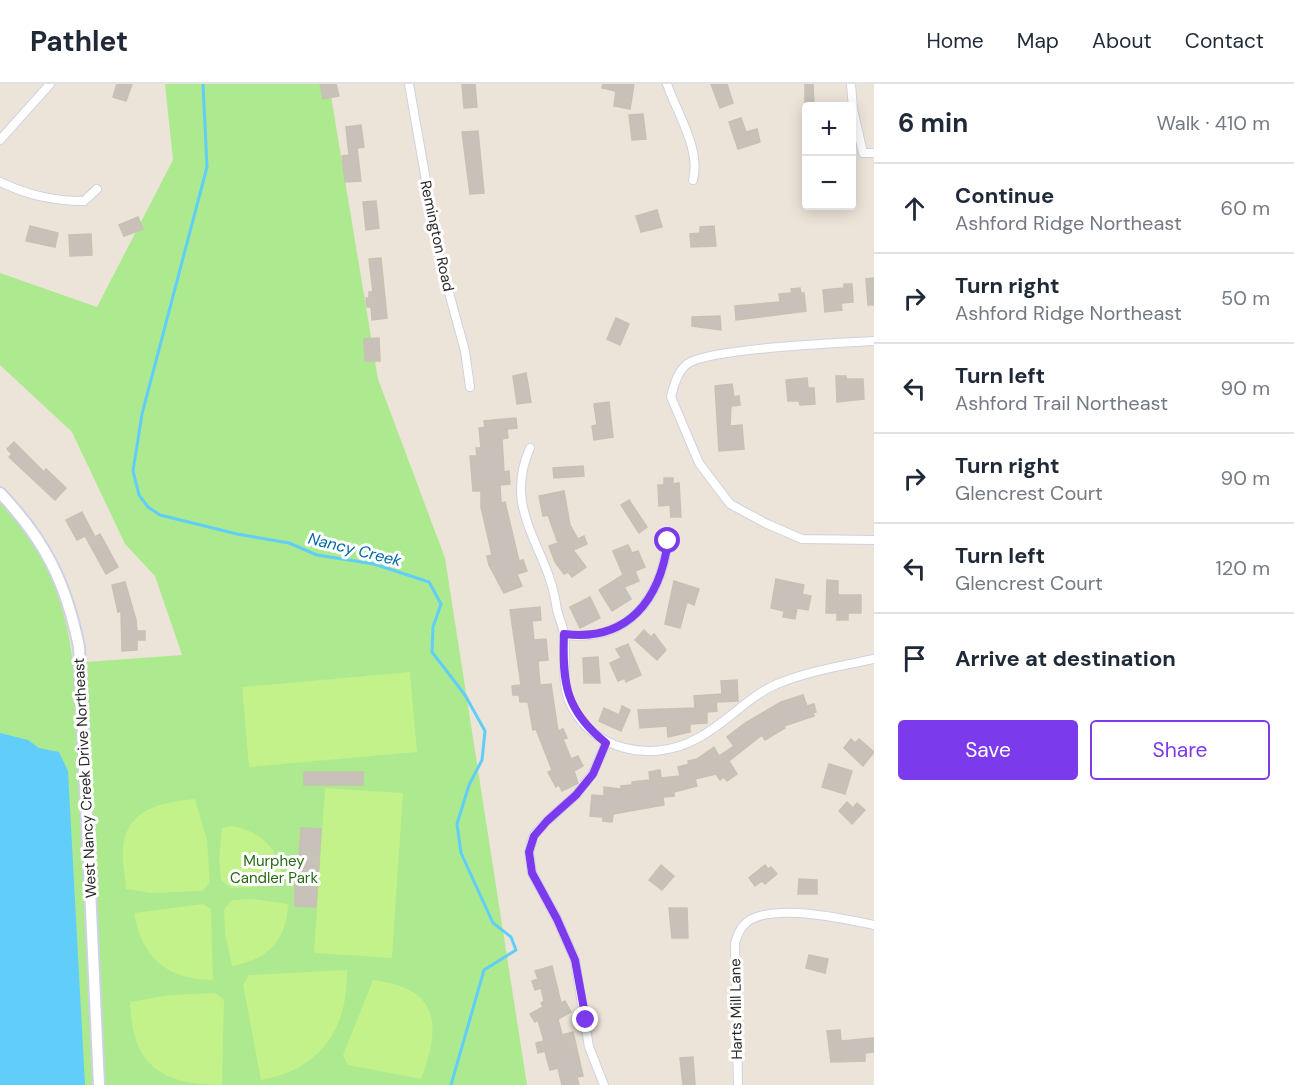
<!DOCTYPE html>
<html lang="en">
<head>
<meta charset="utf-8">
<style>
  :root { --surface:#fff; --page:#f6f6f7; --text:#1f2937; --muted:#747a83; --line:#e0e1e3; --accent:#7c3aed }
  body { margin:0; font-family:"DM Sans",sans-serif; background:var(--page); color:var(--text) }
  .controls { position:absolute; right:18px; top:18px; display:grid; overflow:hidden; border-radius:6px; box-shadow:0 3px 15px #0003 }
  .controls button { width:54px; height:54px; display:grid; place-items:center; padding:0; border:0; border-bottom:2px solid var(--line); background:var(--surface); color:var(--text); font:30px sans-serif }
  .stop { position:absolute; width:18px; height:18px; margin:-14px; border:4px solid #7c3aed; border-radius:50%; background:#fff }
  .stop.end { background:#7c3aed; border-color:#fff; box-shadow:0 2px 6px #0008 }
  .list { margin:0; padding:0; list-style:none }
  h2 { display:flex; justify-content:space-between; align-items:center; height:78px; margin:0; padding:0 24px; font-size:26px }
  h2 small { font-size:20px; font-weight:400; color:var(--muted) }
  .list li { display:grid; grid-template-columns:39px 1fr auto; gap:18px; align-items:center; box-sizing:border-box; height:90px; padding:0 24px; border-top:2px solid var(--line) }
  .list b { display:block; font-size:22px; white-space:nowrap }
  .list p { margin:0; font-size:20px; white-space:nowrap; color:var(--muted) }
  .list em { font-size:20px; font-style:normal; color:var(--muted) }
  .actions { display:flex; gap:12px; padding:18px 24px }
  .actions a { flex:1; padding:14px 0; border:2px solid var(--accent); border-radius:6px; text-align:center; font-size:21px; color:var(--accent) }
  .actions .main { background:var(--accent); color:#fff }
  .icon { flex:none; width:33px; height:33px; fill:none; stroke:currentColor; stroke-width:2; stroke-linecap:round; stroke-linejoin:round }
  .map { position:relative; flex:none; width:874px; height:1001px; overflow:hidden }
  header { display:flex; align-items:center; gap:36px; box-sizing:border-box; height:84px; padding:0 30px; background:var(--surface); border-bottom:2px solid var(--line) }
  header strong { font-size:28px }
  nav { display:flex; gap:33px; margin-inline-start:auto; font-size:21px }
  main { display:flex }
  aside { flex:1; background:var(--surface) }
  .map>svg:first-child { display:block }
  .green { fill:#ace98f }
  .pitch { fill:#c3f18a }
  .water { fill:#61cef9 }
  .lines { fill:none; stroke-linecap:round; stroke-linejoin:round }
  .stream { stroke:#61cef9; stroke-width:3 }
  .building { fill:#c8c1b9; stroke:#c8c1b2; stroke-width:1.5 }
  .street-casing { stroke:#ced1e3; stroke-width:10 }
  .secondary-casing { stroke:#ced1e3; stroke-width:14 }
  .street { stroke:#fff; stroke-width:8 }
  .secondary { stroke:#fff; stroke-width:10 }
  .route { stroke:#7c3aed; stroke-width:8 }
  .labels { text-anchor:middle; stroke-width:6; stroke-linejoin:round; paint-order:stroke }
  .street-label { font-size:15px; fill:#292929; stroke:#fff }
  .park-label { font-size:15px; fill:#246b13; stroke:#fff }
  .water-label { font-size:16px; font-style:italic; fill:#0169a4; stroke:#fff }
</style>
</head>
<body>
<header>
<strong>Pathlet</strong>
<nav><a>Home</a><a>Map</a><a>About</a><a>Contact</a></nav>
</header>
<main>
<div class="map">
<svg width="874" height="1001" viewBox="0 0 874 1001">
  <rect width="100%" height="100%" fill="#ede4d9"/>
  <path class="green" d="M 165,0 L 329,0 L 378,295 L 445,474 L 527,1001 L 0,1001 L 0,417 C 45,458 66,521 73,579 L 182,571 L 155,492 L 125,460 L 72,348 L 0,281 L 0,189 L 97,223 L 173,76 Z"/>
  <g class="pitch">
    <polygon points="410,588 417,668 249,683 242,603"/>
    <polygon points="325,704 403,709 392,874 314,869"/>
    <path d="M 195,715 L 207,756 L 210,798 L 203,807 L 151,809 L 126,805 C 125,790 120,767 125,753 C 135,721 168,718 195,715 Z"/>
    <path d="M 232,742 C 262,748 279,764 282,796 L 255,803 L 231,804 L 221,796 L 219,775 L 222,744 Z"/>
    <path d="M 254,815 L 288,820 C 287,856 268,876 232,882 L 225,850 L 224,825 L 232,816 Z"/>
    <path d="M 203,820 L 211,825 L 213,896 C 167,896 142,874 134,829 Z"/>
    <path d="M 347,886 C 348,944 322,985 261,996 L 243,901 L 249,891 Z"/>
    <path d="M 373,896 C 439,904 442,940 421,995 L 348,981 L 343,971 Z"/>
    <path d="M 216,909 L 224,916 L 222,1001 C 159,1001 132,980 130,918 L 169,911 Z"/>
  </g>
  <polygon class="water" points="0,649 28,656 39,664 59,668 68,687 85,1001 0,1001"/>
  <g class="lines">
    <polyline class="stream" points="203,0 207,83 142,330 133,387 139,411 148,423 160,431 237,450 289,459 317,471 374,480 429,498 441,520 433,543 432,568 465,611 485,647 482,676 469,701 457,740 461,769 493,839 511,853 516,866 484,886 451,1001"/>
  </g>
  <g class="building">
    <polygon points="117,0 132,0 126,17 113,13"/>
    <polygon points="320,0 336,0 339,12 323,15"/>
    <polygon points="462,0 475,0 477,23 464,24"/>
    <polygon points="603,0 634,0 630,25 614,22 616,7 602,4"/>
    <polygon points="711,0 727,0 733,19 720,24"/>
    <polygon points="805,0 813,0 814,22 805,22"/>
    <polygon points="643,30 646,55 632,56 629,31"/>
    <polygon points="741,34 746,48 757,45 760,58 738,65 729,38"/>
    <polygon points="361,41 364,63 357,64 361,97 345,98 342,72 349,71 346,43"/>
    <polygon points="478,47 484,109 470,110 462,48"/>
    <polygon points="376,117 379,144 366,146 363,118"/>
    <polygon points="657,126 662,143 641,148 636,132"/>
    <polygon points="138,133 143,145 124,152 119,141"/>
    <polygon points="30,142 58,149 55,163 26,157"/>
    <polygon points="714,142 716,162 691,163 690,150 700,149 700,143"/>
    <polygon points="91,150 92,171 70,172 69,151"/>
    <polygon points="381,174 387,234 372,236 371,223 367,223 366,214 369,214 369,208 373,208 369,175"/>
    <polygon points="874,194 874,221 868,221 866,195"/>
    <polygon points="844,200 852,200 853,218 841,219 842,226 825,228 823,206 844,204"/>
    <polygon points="800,204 801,209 804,209 806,227 736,236 735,222 780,218 779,210 792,209 791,205"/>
    <polygon points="720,232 721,246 692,242 692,233"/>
    <polygon points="616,234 629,240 620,261 607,255"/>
    <polygon points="379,254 380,277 365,277 364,255"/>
    <polygon points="526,289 531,318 517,320 513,292"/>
    <polygon points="836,292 846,292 846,295 863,295 864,315 837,318"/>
    <polygon points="807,294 808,304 814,304 815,320 800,321 799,317 788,317 786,296"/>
    <polygon points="732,300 734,313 739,312 740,321 731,322 730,342 742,341 744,365 719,367 715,302"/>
    <polygon points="609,318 613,353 594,356 592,342 597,341 594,320"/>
    <polygon points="516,334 517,344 507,345 508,354 502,355 504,388 509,387 510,400 500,401 501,419 505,418 519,477 523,476 527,487 517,490 522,502 504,509 489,481 487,472 492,471 481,423 481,407 473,407 470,372 477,372 476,364 481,364 479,344 485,343 484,337"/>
    <polygon points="14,358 44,388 46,385 66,404 55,416 9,373 12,370 7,365"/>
    <polygon points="583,382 584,392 554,394 553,384"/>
    <polygon points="664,394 673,394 673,400 679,399 681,433 671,433 670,421 659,422 658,401 664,401"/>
    <polygon points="564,407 570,441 578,455 584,452 587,460 573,466 586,483 572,493 568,488 564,490 555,478 549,462 558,459 548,431 543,432 539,412"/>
    <polygon points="629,416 647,443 639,449 621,421"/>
    <polygon points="82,428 95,453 100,450 118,483 106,490 85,452 77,456 66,436"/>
    <polygon points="628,461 632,469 638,467 645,483 635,487 639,497 624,503 631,515 612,527 599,506 623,491 613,467"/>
    <polygon points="776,495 804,501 802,510 811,512 808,526 797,524 795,535 783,533 784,527 771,524"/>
    <polygon points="827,496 838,497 838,511 861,511 861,529 848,529 848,536 837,536 837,529 826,529"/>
    <polygon points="674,497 699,505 694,521 687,518 680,544 665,540"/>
    <polygon points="125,498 136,536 137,547 145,547 145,556 137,556 137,566 122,567 121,527 118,528 112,501"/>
    <polygon points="590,513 600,534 580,544 570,523"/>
    <polygon points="540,523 541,536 532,537 534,556 546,555 548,576 538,577 540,601 551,600 558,647 563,645 567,654 563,655 571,675 578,672 583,682 574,687 578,699 562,707 559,701 556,703 548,688 552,686 536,645 533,646 528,618 520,618 519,611 513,611 512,602 521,601 510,526"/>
    <polygon points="644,546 651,553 654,550 666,566 657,576 635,556"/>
    <polygon points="628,560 641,591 626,598 625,594 618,597 610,579 621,574 616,565"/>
    <polygon points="598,573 600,599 584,599 583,574"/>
    <polygon points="737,596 738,617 716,618 717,627 707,628 707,639 690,640 690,648 668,653 667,642 640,644 638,626 695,624 694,612 722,610 721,597"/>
    <polygon points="803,611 807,622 814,620 816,628 813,629 814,632 784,642 785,644 765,656 762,651 729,677 737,690 727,697 724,693 720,696 716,690 695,695 697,702 674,708 674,712 663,713 664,721 613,730 612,738 603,737 603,733 590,732 592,711 604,712 604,703 621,705 621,702 632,701 632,698 650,696 649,688 660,686 661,694 680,692 678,683 689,680 688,677 697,675 714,663 719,672 734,662 727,653 745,639 781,618"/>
    <polygon points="622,622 630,626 621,647 599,637 604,624 619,631"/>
    <polygon points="851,655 855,659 859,655 874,668 863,682 844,664"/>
    <polygon points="829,680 852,687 845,710 822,703"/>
    <rect x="304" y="688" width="59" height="13"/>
    <polygon points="847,718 853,724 857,719 865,726 852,740 839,727"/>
    <polygon points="301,744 321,745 316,823 295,822 295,772 299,772"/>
    <polygon points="661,781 674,792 662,806 649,796"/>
    <polygon points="765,781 768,785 771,783 777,790 765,800 762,797 755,802 749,794"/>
    <polygon points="799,795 817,796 817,810 798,810"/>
    <polygon points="669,824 687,824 688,854 672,854"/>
    <polygon points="809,871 828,875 825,889 806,884"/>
    <polygon points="552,882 561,919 565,917 571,928 558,935 562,951 573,948 583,992 577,993 579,1001 562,1001 558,984 550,986 545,967 538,969 536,959 544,957 538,936 535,938 530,930 543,923 541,919 544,917 541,904 535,906 532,897 538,895 535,887"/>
    <polygon points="840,946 841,957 874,954 874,968 865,969 865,977 831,978 827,947"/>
    <polygon points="693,973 695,1001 683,1001 680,974"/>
  </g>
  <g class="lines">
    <g class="street-casing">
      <g id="street">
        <polyline points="409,0 440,176 465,267 470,303"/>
        <path d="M 667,0 C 677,29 701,65 693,96"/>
        <polyline points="851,0 853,25 863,69 874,69"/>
        <polyline points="0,56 50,0"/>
        <path d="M 0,98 C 28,111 53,117 84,117 L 97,105"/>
        <path d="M 874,257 C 839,259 709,264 687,280 C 677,288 674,302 671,313 L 699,379 L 730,420 L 767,440 L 802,455 L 874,456"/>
        <path d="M 530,364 C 502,427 547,462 556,520 C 557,531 563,540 564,551 C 567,572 561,593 568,614 C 588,667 652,680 698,654 C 727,639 747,613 777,600 C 808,587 842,582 874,575"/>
        <path d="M 564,551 C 628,558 660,516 668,457"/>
        <polyline points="604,1001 589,963 575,876 557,835 532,789 529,768 534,751 547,737 576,711 593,689 606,659"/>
        <path d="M 738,1001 L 735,859 C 737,853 739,846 743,842 C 764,816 844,835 874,841"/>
      </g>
    </g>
    <g class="secondary-casing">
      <path id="secondary" d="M 0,409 C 45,456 66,499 79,563 L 99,1001"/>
    </g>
    <use href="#street" class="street"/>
    <use href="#secondary" class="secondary"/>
  </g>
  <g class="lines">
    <path class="route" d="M 586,936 L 575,876 L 557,835 L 532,789 L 529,768 L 534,752 L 547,737 L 576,711 L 593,690 L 606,659 C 566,627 562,600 564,550 C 628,558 660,516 668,457"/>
  </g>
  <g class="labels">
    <g class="street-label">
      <text transform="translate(437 152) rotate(78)" y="5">Remington Road</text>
      <text transform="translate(85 694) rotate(-93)" y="5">West Nancy Creek Drive Northeast</text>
      <text transform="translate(736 925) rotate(-91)" y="5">Harts Mill Lane</text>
    </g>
    <g class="park-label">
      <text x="274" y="782">Murphey<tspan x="274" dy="17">Candler Park</tspan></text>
    </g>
    <g class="water-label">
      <text transform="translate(355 465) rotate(14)" y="6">Nancy Creek</text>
    </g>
  </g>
</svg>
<div class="controls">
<button>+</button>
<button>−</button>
</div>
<div class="stop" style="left:668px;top:457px"></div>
<div class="stop end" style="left:586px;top:936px"></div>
</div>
<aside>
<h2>6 min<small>Walk · 410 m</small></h2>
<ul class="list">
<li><svg class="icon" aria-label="ahead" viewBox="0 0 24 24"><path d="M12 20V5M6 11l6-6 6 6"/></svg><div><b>Continue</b><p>Ashford Ridge Northeast</p></div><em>60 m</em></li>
<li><svg class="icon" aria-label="right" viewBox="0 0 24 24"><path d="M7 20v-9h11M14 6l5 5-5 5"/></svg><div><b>Turn right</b><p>Ashford Ridge Northeast</p></div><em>50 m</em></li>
<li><svg class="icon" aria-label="left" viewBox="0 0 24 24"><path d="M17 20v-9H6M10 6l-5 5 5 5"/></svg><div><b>Turn left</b><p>Ashford Trail Northeast</p></div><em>90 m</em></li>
<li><svg class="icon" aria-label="right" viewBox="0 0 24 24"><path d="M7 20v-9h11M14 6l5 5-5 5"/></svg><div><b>Turn right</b><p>Glencrest Court</p></div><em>90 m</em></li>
<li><svg class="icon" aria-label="left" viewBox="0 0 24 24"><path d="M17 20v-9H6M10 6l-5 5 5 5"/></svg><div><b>Turn left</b><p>Glencrest Court</p></div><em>120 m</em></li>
<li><svg class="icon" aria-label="arrive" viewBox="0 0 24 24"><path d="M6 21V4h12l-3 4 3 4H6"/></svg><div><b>Arrive at destination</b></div></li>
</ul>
<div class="actions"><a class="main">Save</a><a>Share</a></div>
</aside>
</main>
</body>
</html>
